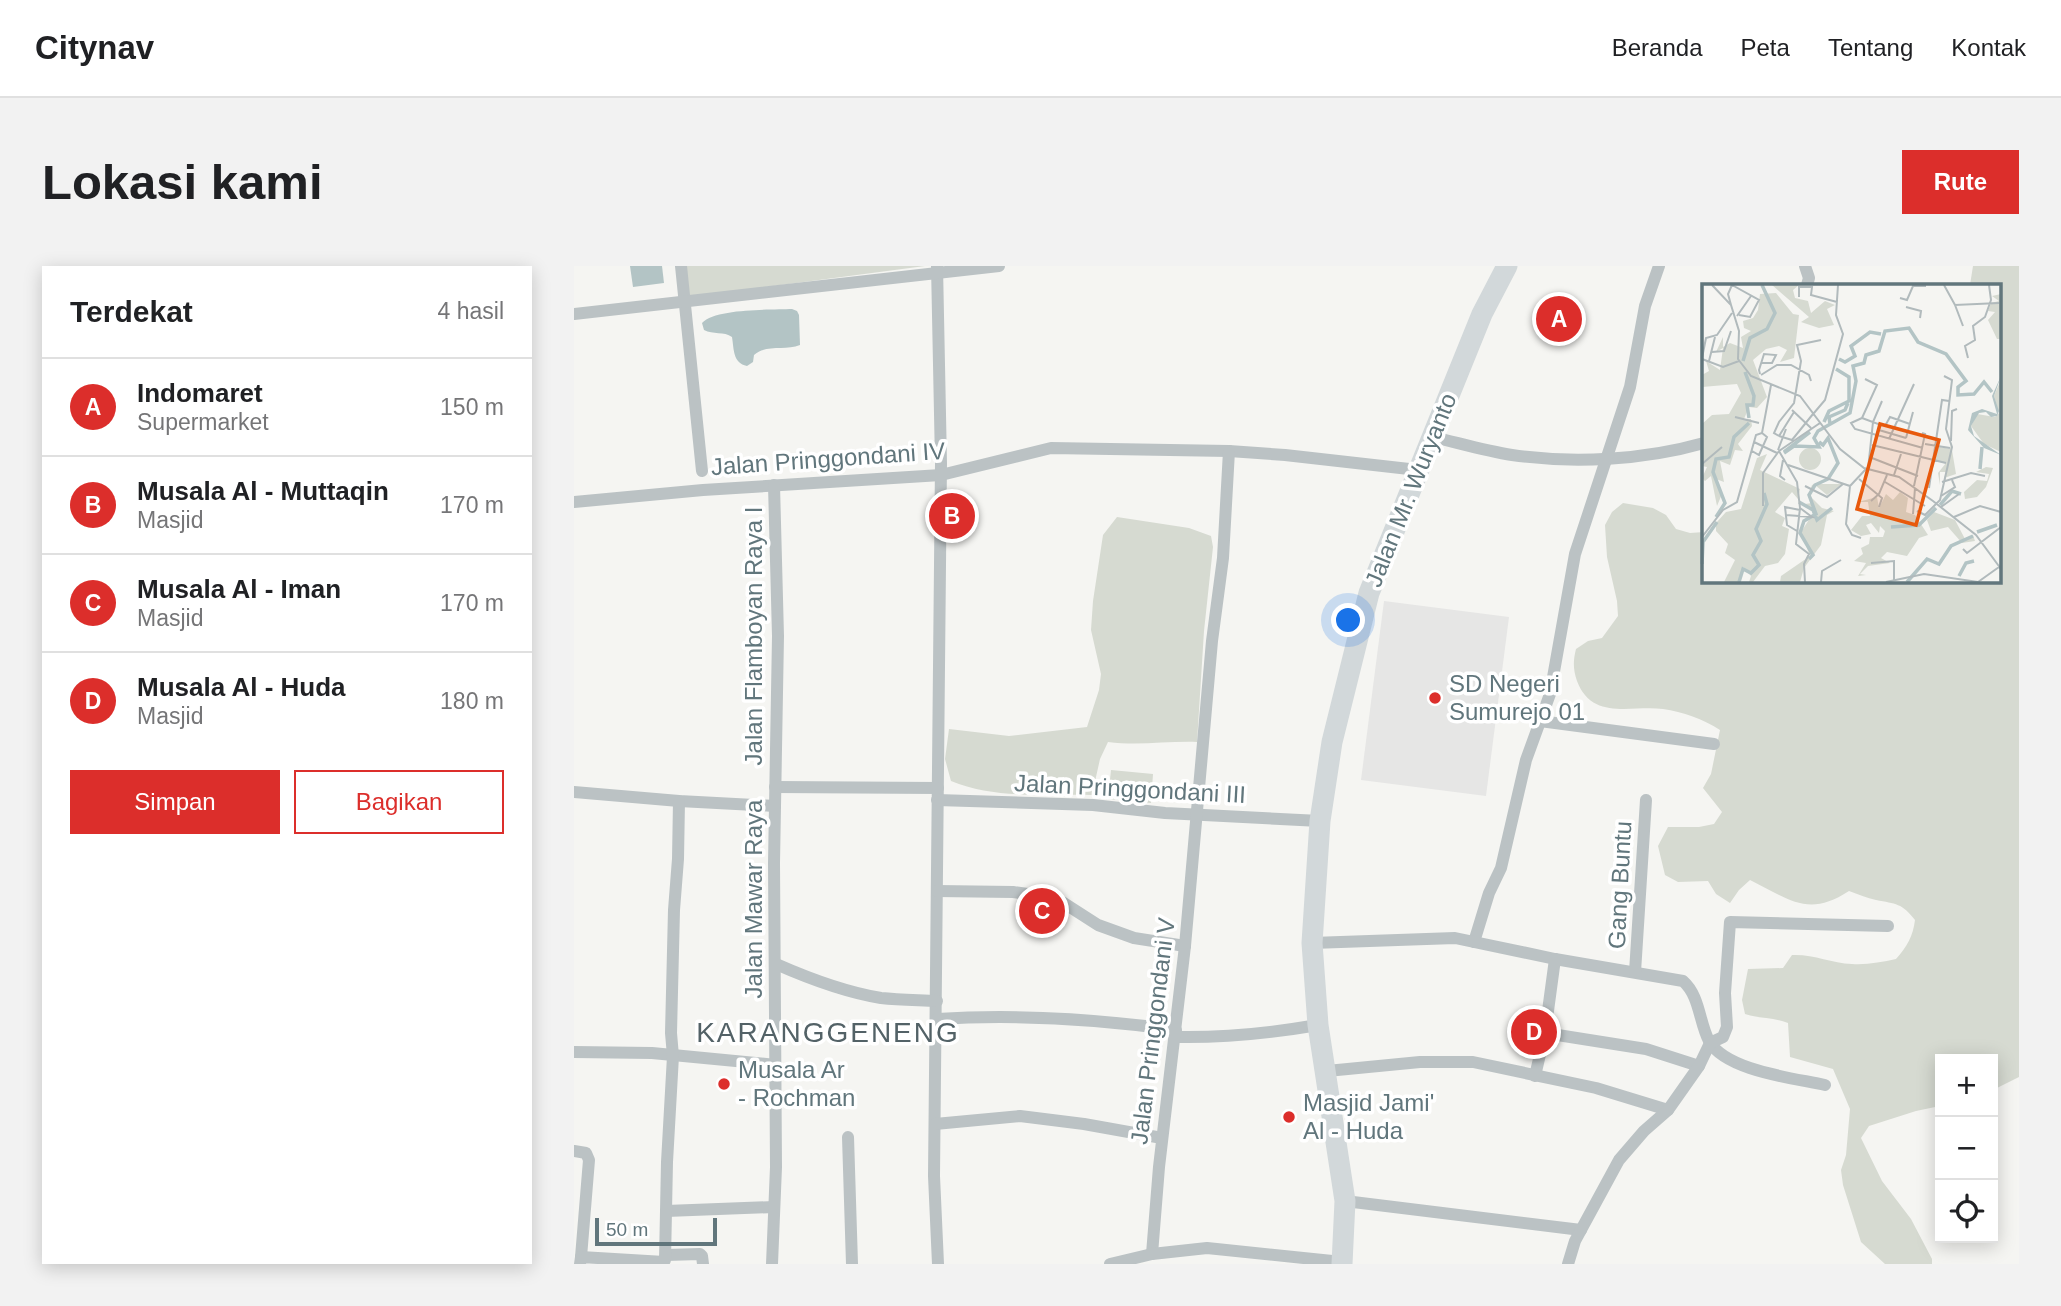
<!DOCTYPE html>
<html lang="id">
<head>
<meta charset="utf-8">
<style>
  :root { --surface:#fff; --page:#f2f2f2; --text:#202124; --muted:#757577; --line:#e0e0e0; --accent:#dc2e2b }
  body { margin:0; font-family:Arial,sans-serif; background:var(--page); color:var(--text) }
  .controls { position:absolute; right:21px; bottom:21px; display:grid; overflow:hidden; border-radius:0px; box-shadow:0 4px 18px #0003 }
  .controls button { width:63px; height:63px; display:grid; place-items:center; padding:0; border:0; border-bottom:2px solid var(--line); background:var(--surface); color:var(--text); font:35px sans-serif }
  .scale { position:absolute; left:21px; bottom:18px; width:122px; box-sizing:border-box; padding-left:7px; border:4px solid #61767c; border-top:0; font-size:19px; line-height:24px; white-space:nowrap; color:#61767c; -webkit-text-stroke:5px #fff; paint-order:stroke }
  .you { position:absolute; left:775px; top:355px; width:24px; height:24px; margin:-18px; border:5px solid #fff; border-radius:50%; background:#1a73e8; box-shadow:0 0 0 10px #1a73e833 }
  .badge { display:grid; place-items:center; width:46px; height:46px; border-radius:50%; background:var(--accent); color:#fff; font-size:23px; font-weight:700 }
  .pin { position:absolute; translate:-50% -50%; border:4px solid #fff; box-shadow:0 2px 7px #0006 }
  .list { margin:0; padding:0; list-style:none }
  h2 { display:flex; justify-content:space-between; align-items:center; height:91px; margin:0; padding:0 28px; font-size:30px }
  h2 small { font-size:23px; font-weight:400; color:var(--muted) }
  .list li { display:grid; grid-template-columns:46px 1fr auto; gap:21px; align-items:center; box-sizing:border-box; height:98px; padding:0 28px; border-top:2px solid var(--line) }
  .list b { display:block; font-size:26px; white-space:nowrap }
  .list p { margin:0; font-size:23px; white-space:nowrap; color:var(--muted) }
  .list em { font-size:23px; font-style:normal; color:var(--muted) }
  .actions { display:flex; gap:14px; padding:21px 28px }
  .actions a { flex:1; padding:16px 0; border:2px solid var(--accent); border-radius:0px; text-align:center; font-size:24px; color:var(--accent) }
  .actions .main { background:var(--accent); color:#fff }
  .icon { flex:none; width:38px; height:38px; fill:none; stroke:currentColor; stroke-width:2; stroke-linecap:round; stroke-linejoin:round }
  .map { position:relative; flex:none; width:1445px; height:998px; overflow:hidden; border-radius:0px }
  header { display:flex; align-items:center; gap:42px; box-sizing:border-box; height:98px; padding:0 35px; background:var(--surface); border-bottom:2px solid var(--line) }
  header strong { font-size:33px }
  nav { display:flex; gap:38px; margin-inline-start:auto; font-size:24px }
  .intro { display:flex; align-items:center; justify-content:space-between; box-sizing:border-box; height:168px; padding:0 42px }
  h1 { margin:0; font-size:49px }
  .button { padding:18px 32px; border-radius:0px; background:var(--accent); color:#fff; font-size:24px; font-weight:700 }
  main { display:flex; gap:42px; padding:0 42px }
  aside { flex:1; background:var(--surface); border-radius:0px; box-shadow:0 4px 18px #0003 }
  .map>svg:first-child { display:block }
  .built { fill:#e6e6e5 }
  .green { fill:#d6dad1 }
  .water { fill:#b3c4c5 }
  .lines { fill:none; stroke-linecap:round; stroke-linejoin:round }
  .street { stroke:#bbc2c4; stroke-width:12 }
  .primary { stroke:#d2d8da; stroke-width:21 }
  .poi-dot { fill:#dc2e2b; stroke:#fff; stroke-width:2.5 }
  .labels { text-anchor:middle; stroke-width:7; stroke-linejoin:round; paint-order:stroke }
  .street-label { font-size:24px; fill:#61767c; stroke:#fff }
  .poi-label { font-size:24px; fill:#61767c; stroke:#fff; text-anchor:start }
  .quarter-label { font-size:28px; letter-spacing:2px; fill:#536267; stroke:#fff }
  .inset-river { fill:none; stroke:#b3c4c5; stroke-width:3.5 }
  .inset-road { fill:none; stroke:#b1babc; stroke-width:2 }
  .view { fill:#e8590c; fill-opacity:0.15; stroke:#e8590c; stroke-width:3.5 }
  .inset-edge { fill:none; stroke:#61767c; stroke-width:3.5 }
</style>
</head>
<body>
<header>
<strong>Citynav</strong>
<nav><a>Beranda</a><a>Peta</a><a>Tentang</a><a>Kontak</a></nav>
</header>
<div class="intro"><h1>Lokasi kami</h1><a class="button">Rute</a></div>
<main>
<aside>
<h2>Terdekat<small>4 hasil</small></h2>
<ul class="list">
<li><span class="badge">A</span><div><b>Indomaret</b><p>Supermarket</p></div><em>150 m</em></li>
<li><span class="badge">B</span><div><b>Musala Al - Muttaqin</b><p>Masjid</p></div><em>170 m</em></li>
<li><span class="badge">C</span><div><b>Musala Al - Iman</b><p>Masjid</p></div><em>170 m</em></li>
<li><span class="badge">D</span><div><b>Musala Al - Huda</b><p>Masjid</p></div><em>180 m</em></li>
</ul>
<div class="actions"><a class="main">Simpan</a><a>Bagikan</a></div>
</aside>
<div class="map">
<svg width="1445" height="998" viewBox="0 0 1445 998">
  <rect width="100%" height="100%" fill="#f5f5f2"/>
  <polygon class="built" points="810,335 935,351 912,530 787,514"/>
  <g class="green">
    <polygon points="111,0 351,0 115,31"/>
    <path d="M 1399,0 L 1445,0 L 1445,811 L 1419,824 L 1419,793 L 1366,793 L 1366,840 L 1342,845 L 1295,860 L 1287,872 L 1308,915 L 1337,953 L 1358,993 L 1358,998 L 1311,998 L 1287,976 L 1269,919 L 1267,904 L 1272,889 L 1276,843 L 1259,803 L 1216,791 L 1214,757 C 1199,751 1186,753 1171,748 L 1168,734 L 1174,703 L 1209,702 L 1218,689 C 1239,688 1257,697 1278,698 C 1293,699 1308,696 1322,693 C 1333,681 1339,670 1341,654 C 1328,637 1322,638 1302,634 C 1293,632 1284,628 1275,625 C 1234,652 1215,633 1176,614 L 1165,624 L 1156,637 L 1142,628 L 1134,615 L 1104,616 L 1091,609 L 1084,580 L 1094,561 L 1125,561 L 1140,558 L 1148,546 L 1129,522 L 1137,508 L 1146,464 C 1129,453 1109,446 1089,443 C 1057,439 1018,455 1003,415 C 999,403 999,395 1002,383 L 1014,375 L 1028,372 L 1044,350 L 1043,335 L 1033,291 L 1031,259 L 1038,246 L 1049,237 L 1079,242 L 1092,249 L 1102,263 L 1116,267 L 1130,266 L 1130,315 L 1426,315 L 1426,19 L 1396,19 Z"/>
    <path d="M 543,251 L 615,262 L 637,270 L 639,281 L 630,365 L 623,476 C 593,475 564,480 534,476 L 526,493 L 518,529 C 472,528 420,533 377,515 L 371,493 L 375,463 L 435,470 L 513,461 L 525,424 L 527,408 L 517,364 L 519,335 L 529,269 Z"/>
    <polygon points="537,504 579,508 577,537 534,533"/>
  </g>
  <g class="water">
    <polygon points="56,0 88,0 90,17 59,21"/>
    <path d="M 218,43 L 223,45 L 225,49 L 226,79 C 211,85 192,78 180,89 L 179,96 L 173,100 C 159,97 160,84 158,71 C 150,65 139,69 130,64 L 128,57 C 142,42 198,44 218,43 Z"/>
  </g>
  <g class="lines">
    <g class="street">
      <polyline points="107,0 128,205"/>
      <polyline points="363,0 367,197 360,910 364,998"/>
      <polyline points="1231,0 1235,12 1233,19"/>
      <polyline points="0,48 425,0"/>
      <path d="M 859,171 C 885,177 912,185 938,189 C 1000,198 1070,194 1130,177"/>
      <polyline points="0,236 129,224 367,209 477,182 655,185 711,189 844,204"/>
      <polyline points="966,455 1140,478"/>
      <polyline points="201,521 364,522"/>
      <polyline points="0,526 105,535 201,540"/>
      <polyline points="363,534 519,539 591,547 746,555"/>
      <polyline points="363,625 439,626 482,632 524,659 560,672 611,680"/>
      <polyline points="900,676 915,627 927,602 952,494 976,428 1001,288 1056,121 1071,40 1085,0"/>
      <path d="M 738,677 L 881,672 L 981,693 L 1109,715 C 1126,730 1125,756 1135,775 C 1152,805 1220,812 1251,819"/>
      <path d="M 202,698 C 236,713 270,726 307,732 C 326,734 345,734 363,735"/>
      <polyline points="1061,706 1072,534"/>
      <path d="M 363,753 C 443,748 523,753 602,764"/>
      <polyline points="971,767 1072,783 1125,800"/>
      <path d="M 602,771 C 650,772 697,767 744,759"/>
      <polyline points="0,786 78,787 202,799"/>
      <polyline points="753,805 846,796 899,796 1022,822 1094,844"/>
      <polyline points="961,810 971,767 981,693"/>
      <polyline points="361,858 446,850 510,858 588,872"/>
      <polyline points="274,871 278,998"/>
      <polyline points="0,885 12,887 15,894 7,991"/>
      <polyline points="771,935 1007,964"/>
      <polyline points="92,945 200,941"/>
      <polyline points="578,988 585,901 611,680 638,375 649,292 655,185"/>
      <polyline points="92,989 126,988 128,990 129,998"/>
      <polyline points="6,998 7,991 90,996 91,994 93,896 99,790 97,767 100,644 104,593 105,535"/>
      <polyline points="198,998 202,901 200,597 204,370 200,219"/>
      <polyline points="536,998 578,988 633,982 768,996"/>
      <polyline points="994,998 1001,975 1045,894 1070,865 1094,844 1125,800 1136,777 1149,771 1153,761 1151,727 1156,656 1314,660"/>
    </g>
    <polyline class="primary" points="768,998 771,935 744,759 738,677 746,555 758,476 795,327 908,48 933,0"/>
  </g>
  <g class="poi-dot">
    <circle cx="861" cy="432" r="7"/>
    <circle cx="150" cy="818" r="7"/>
    <circle cx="715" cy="851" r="7"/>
  </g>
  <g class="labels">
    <g class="street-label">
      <text transform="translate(254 193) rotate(-4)" y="8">Jalan Pringgondani IV</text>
      <text transform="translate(837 224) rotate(-68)" y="8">Jalan Mr. Wuryanto</text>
      <text transform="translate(180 370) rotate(-90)" y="8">Jalan Flamboyan Raya I</text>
      <text transform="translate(556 523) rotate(3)" y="8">Jalan Pringgondani III</text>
      <text transform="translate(1046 619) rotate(-87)" y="8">Gang Buntu</text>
      <text transform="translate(180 633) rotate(-90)" y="8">Jalan Mawar Raya</text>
      <text transform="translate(579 765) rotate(-83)" y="8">Jalan Pringgondani V</text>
    </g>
    <g class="poi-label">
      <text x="875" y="426">SD Negeri<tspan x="875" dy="28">Sumurejo 01</tspan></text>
      <text x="164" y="812">Musala Ar<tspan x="164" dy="28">- Rochman</tspan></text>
      <text x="729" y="845">Masjid Jami'<tspan x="729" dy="28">Al - Huda</tspan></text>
    </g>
    <g class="quarter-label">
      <text x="254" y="776">KARANGGENENG</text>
    </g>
  </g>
  <g transform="translate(1128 18)">
    <rect width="299" height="299" fill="#f5f5f2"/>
    <path d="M 70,1 L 97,1 L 91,6 L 93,14 L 106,17 L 109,29 L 123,17 L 133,21 L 125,25 L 132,41 L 117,44 L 99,38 L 107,33 ZM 74,9 L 91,30 L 97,31 L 92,74 L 78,78 L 85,66 L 77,62 L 64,65 L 51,76 L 65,113 L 55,124 L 47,123 L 42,135 L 49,135 L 50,142 L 36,160 L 41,167 L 33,166 L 28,181 L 18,177 L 22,198 L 14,195 L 20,210 L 15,222 L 9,192 L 3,197 L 0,194 L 5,183 L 0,182 L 0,140 L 10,131 L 27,130 L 39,109 L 35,100 L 0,103 L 0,91 L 7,87 L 4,77 L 18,86 L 21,64 L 14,68 L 21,53 L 21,63 L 28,59 L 41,64 L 39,53 L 49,47 L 42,44 L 41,37 L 51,34 L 56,26 L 58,10 ZM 299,10 L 299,55 L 295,55 L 286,36 L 293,28 L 286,27 L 289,19 L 297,17 L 290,12 ZM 299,95 L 299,168 L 282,160 L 269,142 L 275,130 L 293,133 L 297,129 L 292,112 ZM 249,160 L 254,190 L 242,194 L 244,188 L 238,188 L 238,201 L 236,189 L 244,179 L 231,177 L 233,162 L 248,165 ZM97 175a11 11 0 1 1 22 0a11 11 0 1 1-22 0ZM 65,170 L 58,186 L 98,205 L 96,215 L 90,208 L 73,228 L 83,234 L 80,242 L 87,245 L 83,270 L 76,279 L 63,282 L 51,298 L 47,298 L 49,292 L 41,283 L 36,298 L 22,298 L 33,276 L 23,269 L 26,260 L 14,247 L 14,239 L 24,228 L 39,225 L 55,174 ZM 284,183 L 291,184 L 284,203 L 275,213 L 263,215 L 262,208 L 275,196 L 285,197 L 287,190 L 274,188 ZM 122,196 L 123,197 L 116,200 L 140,200 L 125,211 L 113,201 L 108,212 L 120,224 L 132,227 L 125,231 L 119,261 L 102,284 L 98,298 L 78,298 L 79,292 L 108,272 L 99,248 L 112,228 L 103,220 L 110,219 L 106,212 L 110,201 ZM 198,208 L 206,214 L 204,228 L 213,231 L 226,251 L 217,254 L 205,272 L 185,268 L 179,274 L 188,279 L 166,282 L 158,290 L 164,291 L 156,292 L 164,279 L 152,277 L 161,270 L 159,264 L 167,260 L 168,253 L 181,253 L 183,247 L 178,242 L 177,249 L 169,239 L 164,241 L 169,250 L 159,252 L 149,246 L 160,232 L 168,232 L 166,218 L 156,218 L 175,213 L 177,224 L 184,210 L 191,216 ZM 232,228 L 253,236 L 263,255 L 271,251 L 273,257 L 260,259 L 246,243 L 229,247 L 225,236 Z" fill="#d6dad1"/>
    <path d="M 299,92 L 292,112 L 297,127 L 295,132 L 289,133 L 284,128 L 277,129 L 269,142 L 272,152 L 299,171 L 282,164 L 266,146 L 270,129 L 280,125 L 295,130 L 290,112 Z" fill="#b3c4c5"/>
    <path class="inset-river" d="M 137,75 L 143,78 L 153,72 L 149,62 L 168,48 L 179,50M 41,77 L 48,54 L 65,45 L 73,29 L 60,1M 43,88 L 52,112 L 51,121 L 45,121 L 47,134M 122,138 L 127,127 L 147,117 L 147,93 L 134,85M 128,140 L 127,133 L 143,126 L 146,119M 82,168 L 108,148M 82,169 L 92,162 L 117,163 L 112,154 L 116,147 L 148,129 L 154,97 L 151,82 L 162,79 L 164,71 L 177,67 L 183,47 L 207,44 L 216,58 L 244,70 L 264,97 L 256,103 L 256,111 L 272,110 L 282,98 L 290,108M 278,185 L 280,163M 97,218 L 111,226 L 115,236 L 130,224M 238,221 L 250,207 L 259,210M 14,233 L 23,219 L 11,188 L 14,175 L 27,173 L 32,153 L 47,139M 189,243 L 217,241 L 234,224M 275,248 L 295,241M 107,275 L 111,271 L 98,249 L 102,237 L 114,230 L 107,211 L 113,201 L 126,195 L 136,179 L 126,154 L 121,161 L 117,158M 0,280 L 1,258 L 15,238M 257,292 L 264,279 L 272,277M 37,298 L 41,285 L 49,289 L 57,281 L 51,271 L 59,257 L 54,245 L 65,220 L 62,209M 205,298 L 225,275 L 237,280 L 249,262 L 271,252"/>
    <path class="inset-road" d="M 10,1 L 29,21 L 37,47 L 36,75 L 49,92 L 98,112 L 138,165 L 162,184 L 197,193 L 231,217 L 274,251 L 299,285M 30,1 L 57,16 L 48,33 L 37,31M 242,1 L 253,21 L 297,19M 97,13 L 97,3 L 110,3 L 109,11 L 135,18M 198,14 L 205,16 L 211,2 L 224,2M 29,21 L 26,10 L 30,1M 253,21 L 261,42M 204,23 L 219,27 L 218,34M 35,32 L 49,12M 10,68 L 22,67 L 29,47M 0,74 L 4,54 L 15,51 L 30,29M 266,74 L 263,62 L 273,56 L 271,42 L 283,33 L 289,16 L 287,1M 0,75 L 21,83 L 37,77M 7,77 L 13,53M 58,90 L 57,86 L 62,70 L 74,71 L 70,79 L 60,79M 59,91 L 75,81 L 89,81 L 107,91 L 109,97M 90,126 L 109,144M 112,129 L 123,116 L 141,50 L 134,31 L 136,1M 33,133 L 57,139M 160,134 L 149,139 L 153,145 L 221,164M 160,134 L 179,141 L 177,146 L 204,154M 160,134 L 175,101 L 163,95M 183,142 L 188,133 L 208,140M 77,152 L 72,149 L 77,138 L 92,119 L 99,77 L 95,61 L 119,56M 77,152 L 90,156 L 111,130M 77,152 L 92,128M 204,154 L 211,128M 187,155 L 212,100M 249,157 L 250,127 L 255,125M 52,158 L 75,169M 223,160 L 248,164M 170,161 L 244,179M 76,166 L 84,145M 50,167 L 57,171 L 65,153 L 60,149M 77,167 L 118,139M 170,174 L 216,192M 81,176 L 78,192 L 83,196M 0,180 L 20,163M 86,181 L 148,202 L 164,185M 166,185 L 171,138 L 180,117M 192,191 L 199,170M 157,195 L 180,214 L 177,223M 183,198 L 223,222M 240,198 L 269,189 L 283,192M 103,202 L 125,213 L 141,200M 148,202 L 144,240 L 150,251 L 159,254M 212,202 L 223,150 L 220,149M 227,204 L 240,116 L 247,117M 239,212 L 253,203 L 250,196M 169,217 L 177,210 L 185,191M 61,222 L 61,189 L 77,167 L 95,198 L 98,224 L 94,260 L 107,270 L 102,280 L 103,298M 239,223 L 257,210M 215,227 L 223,231 L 238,216 L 250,163 L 244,145 L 250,96 L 242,92M 211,230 L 213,204M 84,231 L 110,233 L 98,224M 252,233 L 278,222 L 299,228M 95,247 L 85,241 L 83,223 L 98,226M 0,253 L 21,226 L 35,218 L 54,151 L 60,149 L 69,101M 261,265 L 265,269 L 299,243M 169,279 L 192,277 L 192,297M 119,298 L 120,287 L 139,276M 184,298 L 222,290 L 276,298 L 297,283"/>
    <path class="view" d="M 178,140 L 237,156 L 214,241 L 155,225 Z"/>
    <rect width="299" height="299" class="inset-edge"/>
  </g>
</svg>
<div class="controls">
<button>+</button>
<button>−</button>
<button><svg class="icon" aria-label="locate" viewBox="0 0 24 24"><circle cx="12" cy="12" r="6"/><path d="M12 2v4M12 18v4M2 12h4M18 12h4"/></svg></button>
</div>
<div class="scale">50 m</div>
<div class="you"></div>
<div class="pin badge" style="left:985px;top:53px">A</div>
<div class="pin badge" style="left:378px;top:250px">B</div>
<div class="pin badge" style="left:468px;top:645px">C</div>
<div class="pin badge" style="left:960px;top:766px">D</div>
</div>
</main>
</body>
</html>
